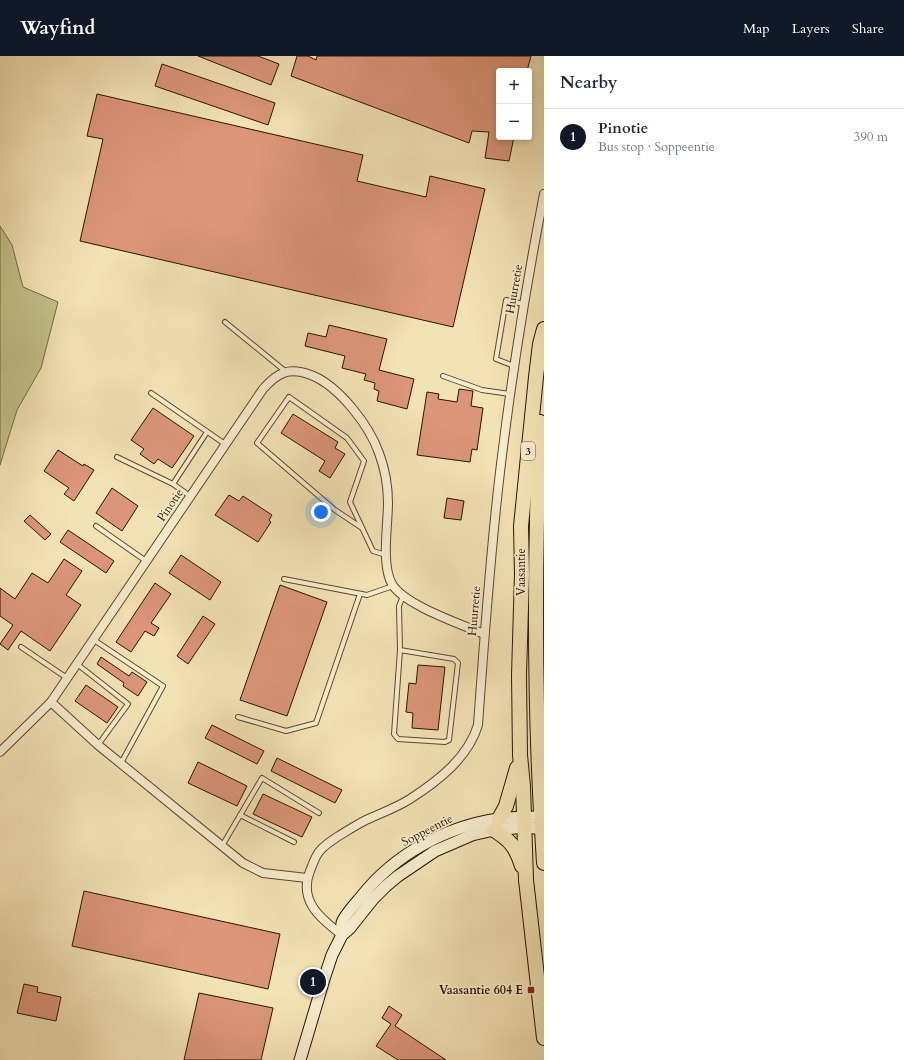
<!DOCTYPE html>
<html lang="en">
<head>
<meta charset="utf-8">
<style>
  :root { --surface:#fff; --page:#f2f2f3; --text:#1f2937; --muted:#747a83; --line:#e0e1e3; --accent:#111827 }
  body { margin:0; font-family:Cardo,serif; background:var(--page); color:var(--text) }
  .controls { position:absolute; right:12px; top:12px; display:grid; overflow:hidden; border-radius:4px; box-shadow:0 2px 6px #0003 }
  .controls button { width:36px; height:36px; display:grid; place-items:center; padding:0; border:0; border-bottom:1px solid var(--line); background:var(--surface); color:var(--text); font:20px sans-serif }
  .you { position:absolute; left:321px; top:456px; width:14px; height:14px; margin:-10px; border:3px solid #fff; border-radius:50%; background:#1a73e8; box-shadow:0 0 0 6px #1a73e833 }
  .badge { display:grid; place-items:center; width:26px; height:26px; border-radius:50%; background:var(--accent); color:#fff; font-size:13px; font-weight:700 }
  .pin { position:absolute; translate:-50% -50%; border:2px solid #fff; box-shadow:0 1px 4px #0006 }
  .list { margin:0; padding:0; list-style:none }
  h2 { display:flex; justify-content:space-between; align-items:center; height:52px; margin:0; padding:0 16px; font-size:17px }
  h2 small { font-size:13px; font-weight:400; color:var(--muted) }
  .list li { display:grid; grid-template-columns:26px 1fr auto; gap:12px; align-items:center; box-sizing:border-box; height:56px; padding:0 16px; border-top:1px solid var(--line) }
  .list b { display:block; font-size:15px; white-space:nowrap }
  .list p { margin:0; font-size:13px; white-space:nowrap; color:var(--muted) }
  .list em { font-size:13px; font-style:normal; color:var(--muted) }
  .map { position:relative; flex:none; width:544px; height:1004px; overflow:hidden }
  header { display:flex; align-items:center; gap:24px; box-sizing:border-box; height:56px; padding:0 20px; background:var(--accent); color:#fff }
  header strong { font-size:19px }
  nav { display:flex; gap:22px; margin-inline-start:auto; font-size:14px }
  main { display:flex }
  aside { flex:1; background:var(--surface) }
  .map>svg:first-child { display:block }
  .green { fill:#c2c188; stroke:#756c44 }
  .building { fill:#db9578; stroke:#281600 }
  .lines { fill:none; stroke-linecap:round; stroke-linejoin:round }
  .lane-casing { stroke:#5b492d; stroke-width:6 }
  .street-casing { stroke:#5b492d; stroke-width:10 }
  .secondary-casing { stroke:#281600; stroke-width:13 }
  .highway-casing { stroke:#281600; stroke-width:16 }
  .lane { stroke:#f7ecce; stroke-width:4 }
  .street { stroke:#f7ecce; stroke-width:8 }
  .secondary { stroke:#f7ecce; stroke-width:11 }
  .highway { stroke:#f3e2b4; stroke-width:14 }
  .poi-dot { fill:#8f2418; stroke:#f7ecce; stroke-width:1.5 }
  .labels { text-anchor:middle; stroke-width:3.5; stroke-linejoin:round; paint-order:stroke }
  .shield { fill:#f7ecce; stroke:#66563e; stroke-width:1 }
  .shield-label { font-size:11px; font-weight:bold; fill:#281600 }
  .street-label { font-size:12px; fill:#281600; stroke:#f7ecce }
  .poi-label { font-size:12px; font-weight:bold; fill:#281600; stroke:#f7ecce; text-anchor:end }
</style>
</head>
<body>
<header>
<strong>Wayfind</strong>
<nav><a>Map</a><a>Layers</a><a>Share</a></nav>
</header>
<main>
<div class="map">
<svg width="544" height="1004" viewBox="0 0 544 1004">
  <rect width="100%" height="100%" fill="#f3e2b4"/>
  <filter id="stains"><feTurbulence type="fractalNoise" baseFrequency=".005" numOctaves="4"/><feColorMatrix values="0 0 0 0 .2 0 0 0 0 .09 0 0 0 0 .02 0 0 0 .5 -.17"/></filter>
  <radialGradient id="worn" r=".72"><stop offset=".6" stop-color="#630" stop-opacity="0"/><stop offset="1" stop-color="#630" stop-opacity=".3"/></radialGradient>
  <polygon class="green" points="0,170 12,189 23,231 58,246 41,312 17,354 0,409"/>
  <g class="building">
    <polygon points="198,0 258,0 279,8 271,29"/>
    <polygon points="297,0 308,0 316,4 317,0 531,0 527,15 499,15 499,81 514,81 509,105 485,102 489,76 472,75 469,87 291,20"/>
    <polygon points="162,8 275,47 268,69 155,30"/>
    <polygon points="97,38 363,99 357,125 426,141 430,120 485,133 453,271 80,185 103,83 87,80"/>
    <polygon points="329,269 387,283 379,314 414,323 407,353 377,345 379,335 374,333 375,327 364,324 366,318 342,312 345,300 305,290 308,277 326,281"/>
    <polygon points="459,333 473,335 471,350 483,352 477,394 472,393 470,406 417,399 427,336 439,338 438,343 457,346"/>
    <polygon points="153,352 194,380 172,412 158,403 154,408 140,398 144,393 131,384"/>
    <polygon points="293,358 338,386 335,392 345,398 330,422 319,415 325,405 281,377"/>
    <polygon points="58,394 83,410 84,408 94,414 74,445 64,438 69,432 44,415"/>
    <polygon points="112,432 138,450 122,475 96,457"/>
    <polygon points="229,439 239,445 243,440 272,459 269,464 271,466 258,486 215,459"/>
    <polygon points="447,442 464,445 461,464 444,462"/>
    <polygon points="30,459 51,478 45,484 24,465"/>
    <polygon points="68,474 114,505 106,517 60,486"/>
    <polygon points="181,499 221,526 210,544 169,517"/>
    <polygon points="64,503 82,515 66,539 81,549 50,595 21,575 8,594 0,588 13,569 0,560 0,532 15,543 32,517 48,527"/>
    <polygon points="155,527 171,538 151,567 159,572 154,580 145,575 131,596 116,586"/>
    <polygon points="280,529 327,546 287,660 240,644"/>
    <polygon points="203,560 215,568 188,608 177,600"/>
    <polygon points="101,601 129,620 132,616 147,626 138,640 123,630 124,627 97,608"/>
    <polygon points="418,609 445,611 438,674 412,672 413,657 406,656 409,627 416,628"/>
    <polygon points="86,629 118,651 107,667 75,645"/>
    <polygon points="212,669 264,695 257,708 205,682"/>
    <polygon points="277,702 342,734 335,747 271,715"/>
    <polygon points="198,706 247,730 237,750 188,727"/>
    <polygon points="263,738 312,761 302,781 253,758"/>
    <polygon points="84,835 280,878 268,933 72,890"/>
    <polygon points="24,928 38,931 37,936 61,941 56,965 17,957"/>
    <polygon points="199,937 273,952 261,1004 184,1004"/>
    <polygon points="389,950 402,959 395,970 446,1004 398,1004 376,990 391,968 382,962"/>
  </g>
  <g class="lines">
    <g class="lane-casing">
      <g id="lane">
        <polyline points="225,266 285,315"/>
        <polyline points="514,310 496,303 506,244 523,248"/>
        <polyline points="443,320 482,334 510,338"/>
        <polyline points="151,337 225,388"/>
        <polyline points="117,401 173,428"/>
        <polyline points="190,440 173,428 207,376"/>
        <polyline points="96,470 146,505"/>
        <polyline points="362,472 335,454 257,387 289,341 347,382 364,405 350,446 373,495 386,499"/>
        <polyline points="284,523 367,539 393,530"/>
        <polyline points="94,584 163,630 121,707"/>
        <polyline points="21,591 67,622"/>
        <polyline points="400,594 454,603 458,607 449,684 445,686 398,683 394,678 400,594 399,550 403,540"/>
        <polyline points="77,608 128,648 98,689"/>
        <polyline points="238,661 286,675 316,667 360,538"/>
        <polyline points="240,759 294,786"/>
        <polyline points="222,790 262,722 319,757"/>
      </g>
    </g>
    <g class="street-casing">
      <g id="street">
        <polyline points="0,696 51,646"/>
        <path d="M 307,822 L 263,817 L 243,807 L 98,689 L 51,646 L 263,333 C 278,316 289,311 311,319 C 339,330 369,369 379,397 C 385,413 388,430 388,447 C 388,469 381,509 392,528 C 404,549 461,568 484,578"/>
        <path d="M 342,879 C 321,863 298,845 310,815 C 312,810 314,804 317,799 C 321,791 330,786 337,781 C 347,775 356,769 366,764 C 381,757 396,752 410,743 C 438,725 468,702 478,669 C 484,585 490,500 500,416 C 511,323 526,230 544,138"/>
      </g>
    </g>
    <g class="secondary-casing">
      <g id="secondary">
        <path d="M 342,879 C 342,876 341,871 342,867 C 343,861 357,846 361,841 C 395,798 445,771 498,763 C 514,761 529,761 544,761"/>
        <polyline points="300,1004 325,920 332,899 342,879 350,872 373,843 386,830 398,820 435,795 472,779 494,774 525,771 544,773"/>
      </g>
    </g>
    <g class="highway-casing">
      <g id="highway">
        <polyline points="544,273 540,288 536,321 521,470 522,518 519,619 520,699 523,730 526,824 544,982"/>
        <path d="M 540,366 C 534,513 534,660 544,807"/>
        <polyline points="499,763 506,750 517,712"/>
        <path d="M 494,774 C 510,784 516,791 522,810"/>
      </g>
    </g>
    <use href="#lane" class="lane"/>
    <use href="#street" class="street"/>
    <use href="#secondary" class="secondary"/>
    <use href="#highway" class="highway"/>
  </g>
  <rect class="poi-dot" x="527" y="930" width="8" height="8" rx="2"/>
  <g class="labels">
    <rect class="shield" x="521" y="386" width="14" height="18" rx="3"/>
    <g class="shield-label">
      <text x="528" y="399">3</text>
    </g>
    <g class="street-label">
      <text transform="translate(514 233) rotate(-80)" y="4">Huurretie</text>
      <text transform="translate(170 449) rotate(-56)" y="4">Pinotie</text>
      <text transform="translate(521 516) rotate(-90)" y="4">Vaasantie</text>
      <text transform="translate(474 555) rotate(-85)" y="4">Huurretie</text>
      <text transform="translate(427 774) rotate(-27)" y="4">Soppeentie</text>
    </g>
    <g class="poi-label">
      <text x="523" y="938">Vaasantie 604 E</text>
    </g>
  </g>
  <rect width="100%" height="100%" filter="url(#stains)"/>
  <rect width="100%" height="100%" fill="url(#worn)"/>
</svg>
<div class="controls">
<button>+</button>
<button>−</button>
</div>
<div class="you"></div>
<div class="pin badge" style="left:313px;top:926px">1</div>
</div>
<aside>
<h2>Nearby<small></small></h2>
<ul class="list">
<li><span class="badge">1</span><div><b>Pinotie</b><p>Bus stop · Soppeentie</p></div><em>390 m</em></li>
</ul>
</aside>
</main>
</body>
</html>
